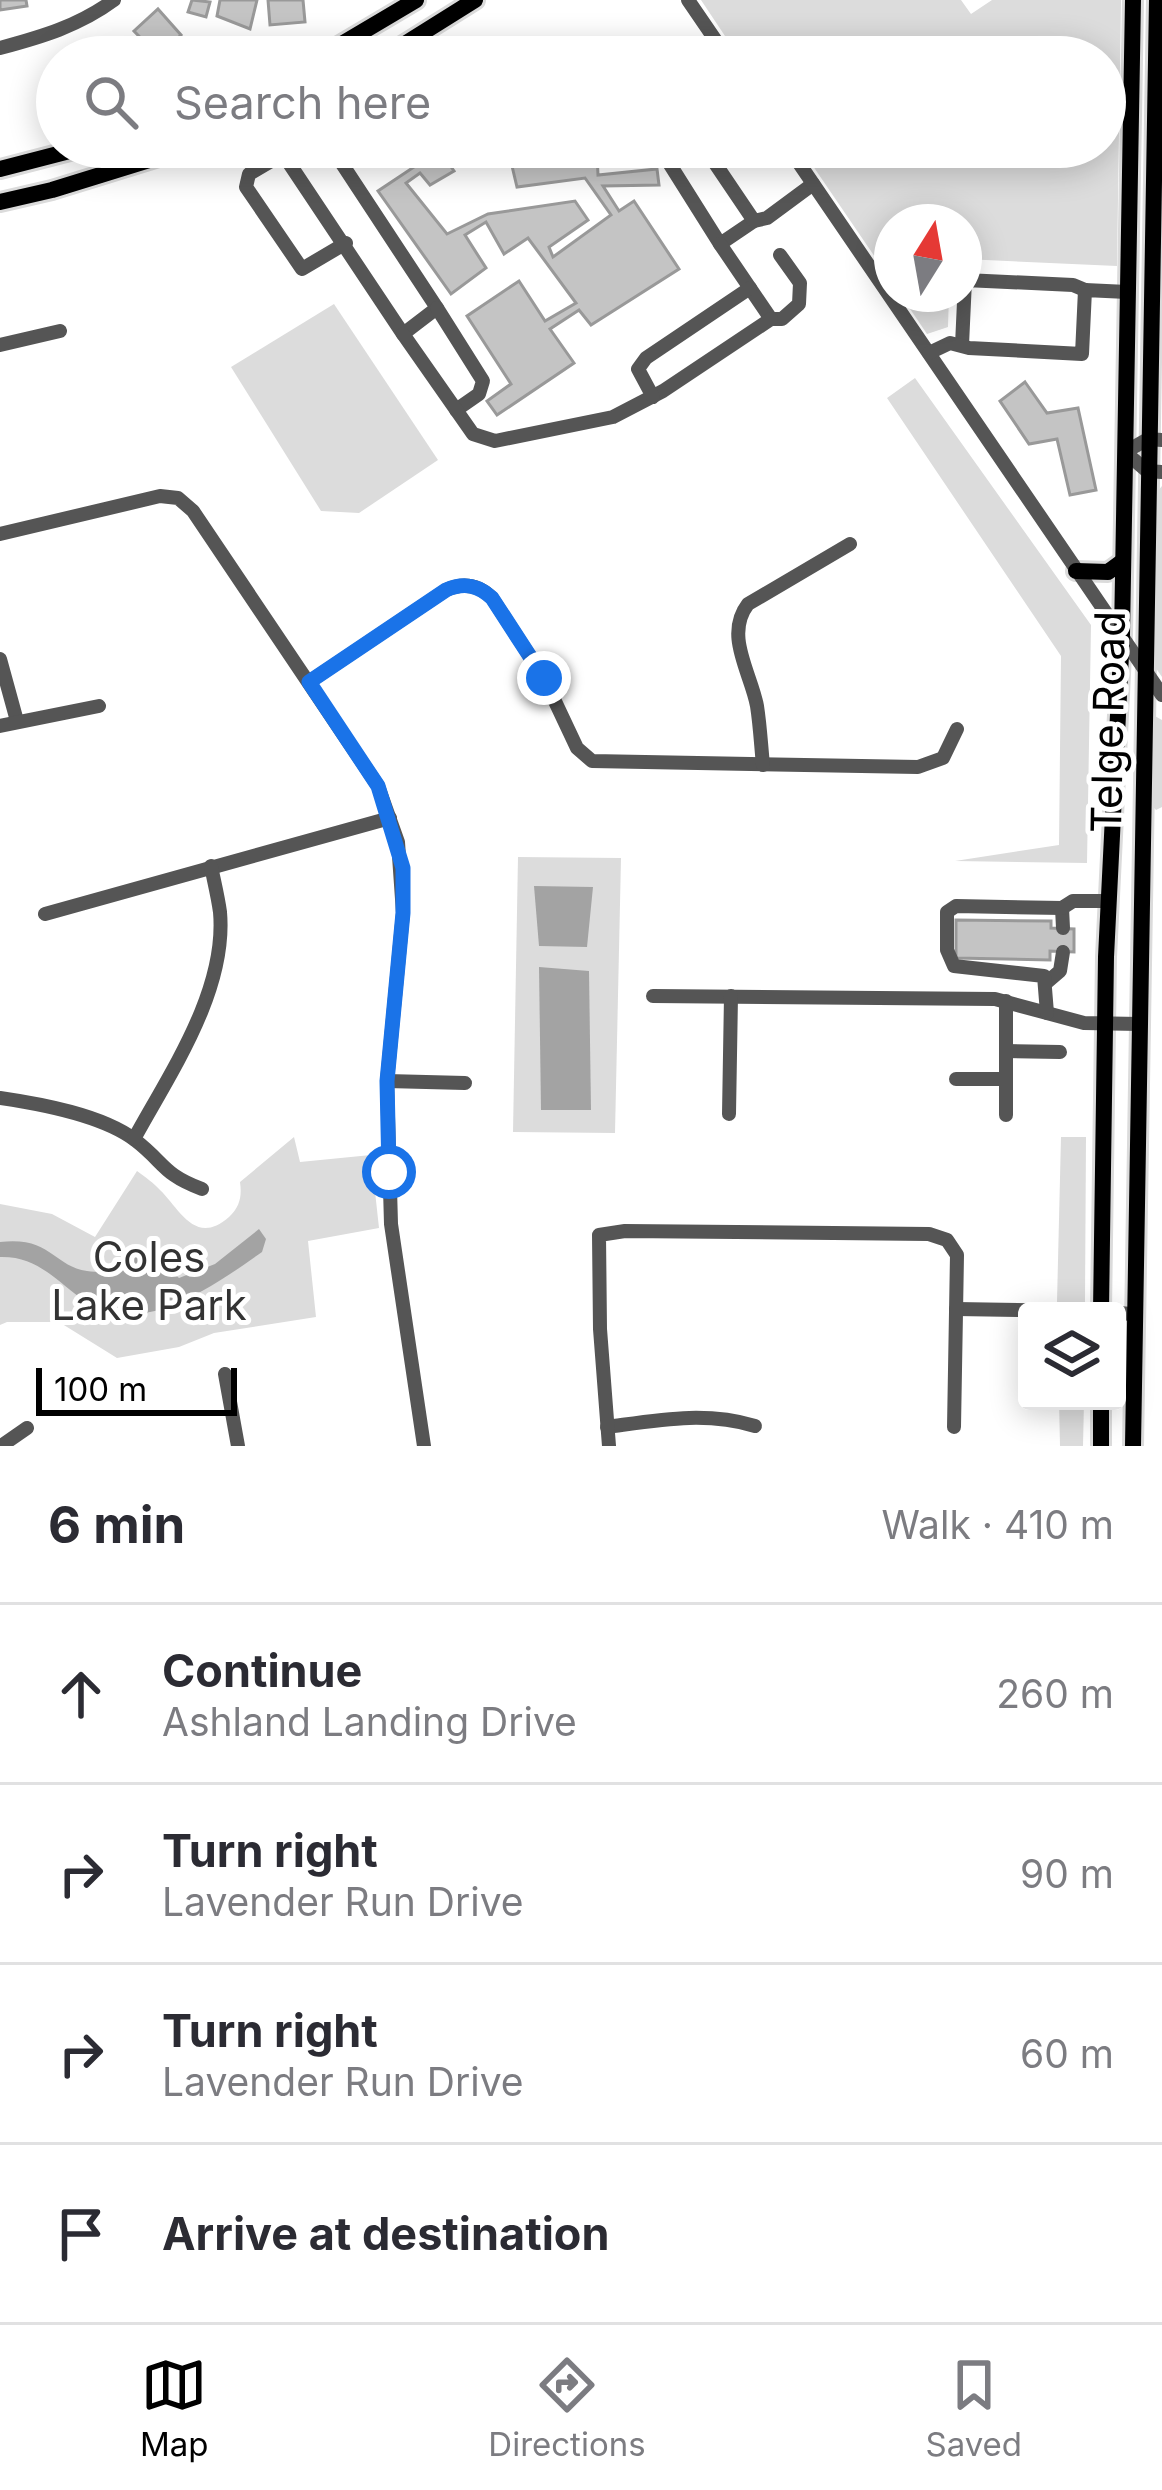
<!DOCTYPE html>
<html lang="en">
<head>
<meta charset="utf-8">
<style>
  :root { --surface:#fff; --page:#f2f2f3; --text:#2b2b33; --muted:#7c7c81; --line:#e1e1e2; --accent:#000 }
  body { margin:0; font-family:Inter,sans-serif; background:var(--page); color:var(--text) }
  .controls { position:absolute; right:36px; bottom:36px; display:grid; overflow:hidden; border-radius:12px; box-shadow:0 6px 30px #0003 }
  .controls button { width:108px; height:108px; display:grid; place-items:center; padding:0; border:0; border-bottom:3px solid var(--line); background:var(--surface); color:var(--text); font:60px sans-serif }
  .compass { position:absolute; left:874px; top:204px; width:108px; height:108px; border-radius:50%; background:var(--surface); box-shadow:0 6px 30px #0003; rotate:11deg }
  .scale { position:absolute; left:36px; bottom:30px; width:201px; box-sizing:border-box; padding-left:12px; border:6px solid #000; border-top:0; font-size:33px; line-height:42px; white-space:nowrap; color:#000; -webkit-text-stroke:9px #fff; paint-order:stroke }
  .stop { position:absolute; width:36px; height:36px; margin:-27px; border:9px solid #1a73e8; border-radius:50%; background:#fff }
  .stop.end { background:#1a73e8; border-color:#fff; box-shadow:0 3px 12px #0008 }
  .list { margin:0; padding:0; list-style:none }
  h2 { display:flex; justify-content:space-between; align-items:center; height:156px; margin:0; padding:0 48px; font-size:51px }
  h2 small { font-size:39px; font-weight:400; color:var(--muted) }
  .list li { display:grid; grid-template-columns:78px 1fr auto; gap:36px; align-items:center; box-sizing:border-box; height:180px; padding:0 48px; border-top:3px solid var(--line) }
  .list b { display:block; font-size:45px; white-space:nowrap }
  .list p { margin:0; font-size:39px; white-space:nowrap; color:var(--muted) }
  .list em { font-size:39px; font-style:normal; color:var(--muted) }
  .icon { flex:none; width:66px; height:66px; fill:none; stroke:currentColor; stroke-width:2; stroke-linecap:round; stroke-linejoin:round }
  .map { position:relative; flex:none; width:1162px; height:1446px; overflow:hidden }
  .search { position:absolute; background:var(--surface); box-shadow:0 6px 30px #0003; left:36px; right:36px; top:36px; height:132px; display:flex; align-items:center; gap:30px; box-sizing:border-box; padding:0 42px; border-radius:66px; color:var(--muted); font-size:45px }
  .sheet { height:876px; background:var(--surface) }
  nav { display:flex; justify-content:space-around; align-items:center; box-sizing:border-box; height:168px; border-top:3px solid var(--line); background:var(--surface); font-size:33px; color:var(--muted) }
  nav a { display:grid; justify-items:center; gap:6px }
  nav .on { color:var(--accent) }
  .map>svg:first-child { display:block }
  .green { fill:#dcdcdc }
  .water { fill:#a3a3a3 }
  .building { fill:#c4c4c4; stroke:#999; stroke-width:3 }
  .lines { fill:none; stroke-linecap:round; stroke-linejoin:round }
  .major-casing { stroke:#dbdbdb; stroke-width:22 }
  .minor { stroke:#555; stroke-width:14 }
  .major { stroke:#000; stroke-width:16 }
  .route { stroke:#1a73e8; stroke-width:15 }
  .labels { text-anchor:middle; stroke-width:10; stroke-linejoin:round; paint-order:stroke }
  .street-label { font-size:42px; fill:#000; stroke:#fff }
  .park-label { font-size:42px; fill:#333; stroke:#fff }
</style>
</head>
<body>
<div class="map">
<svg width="1162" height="1446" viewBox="0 0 1162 1446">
  <rect width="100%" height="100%" fill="#fff"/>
  <g class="green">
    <polygon points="701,0 961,0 971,14 992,0 1121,0 1117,266 964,259 964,222 892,222 892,282 800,147 1105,147 1105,57 739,57"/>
    <polygon points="900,294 949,294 948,327 927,334"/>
    <polygon points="334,304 438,460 359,513 321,511 231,367"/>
    <polygon points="915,378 1091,625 1087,863 955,861 1059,845 1061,656 887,398"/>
    <polygon points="1162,486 1162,677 1153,664 1156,493"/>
    <polygon points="1153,715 1162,720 1162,807 1156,810 1151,804"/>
    <polygon points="518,857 621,858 615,1133 513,1132"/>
    <path d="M 294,1137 L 300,1162 L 371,1155 L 379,1228 L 308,1241 L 316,1317 L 214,1333 L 179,1347 L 117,1358 L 59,1322 L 7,1322 L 0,1325 L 0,1204 L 52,1214 L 95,1237 L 137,1171 C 145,1177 154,1183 160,1190 C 179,1208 195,1247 229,1217 C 240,1207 242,1196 240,1182 Z"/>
    <polygon points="1061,1137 1086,1137 1085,1302 1057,1302"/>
    <polygon points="1059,1401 1084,1401 1083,1446 1060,1446"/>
  </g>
  <g class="water">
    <polygon points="534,886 593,887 587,947 539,946"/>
    <polygon points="539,967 589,971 591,1110 541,1110"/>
    <path d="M 259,1229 L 266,1239 L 262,1252 C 219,1282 144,1338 90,1304 C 57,1284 41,1256 0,1257 L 0,1242 C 51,1236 53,1266 87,1271 C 129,1278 117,1224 179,1278 L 215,1264 Z"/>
  </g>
  <g class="building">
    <polygon points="0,0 26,0 27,6 0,10"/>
    <polygon points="192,0 210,2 206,17 188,12"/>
    <polygon points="220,0 257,0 250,29 217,16"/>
    <polygon points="268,0 303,0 305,22 270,25"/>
    <polygon points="158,9 181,35 166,49 170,57 159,57 134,31"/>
    <polygon points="123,38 134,57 99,57 97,54"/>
    <polygon points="403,147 437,147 454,171 430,185 420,173 406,183 447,234 488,214 575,201 588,220 549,247 553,257 611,215 585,178 517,187 512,166 500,147 601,147 602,153 597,153 598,175 657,169 659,185 603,186 619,211 634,201 679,269 591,325 579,310 550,329 574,363 497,415 487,401 511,384 467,316 519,281 545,321 576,303 528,238 504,254 486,222 465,235 486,268 451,294 378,191 417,165"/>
    <polygon points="1025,382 1047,413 1078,408 1096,490 1070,495 1057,439 1029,444 1000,401"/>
    <polygon points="956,920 1051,921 1051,928 1074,929 1074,952 1050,951 1050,960 956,958"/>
  </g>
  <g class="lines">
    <g class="major-casing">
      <g id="major">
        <polyline points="320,57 416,0"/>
        <polyline points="384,57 475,0"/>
        <polyline points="0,169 85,147"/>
        <polyline points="0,202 52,190 191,147"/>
        <polyline points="1076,571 1108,572 1123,561"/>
        <polyline points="1101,1311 1106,957 1122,634 1133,0"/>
        <polyline points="1101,1401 1101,1446"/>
        <polyline points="1133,1446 1157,0"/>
      </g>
    </g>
    <g class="minor">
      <polyline points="688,0 727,57"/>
      <path d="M 0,48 C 41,37 79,26 114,0"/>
      <polyline points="295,147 249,174 246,187 302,269 346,243"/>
      <polyline points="659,147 720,244 754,221"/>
      <polyline points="704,147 754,221 767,218 813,184"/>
      <polyline points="788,147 1162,695"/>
      <polyline points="283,154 403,334 437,308 331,147"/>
      <polyline points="720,244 771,319 782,319 799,304 800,283 780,255"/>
      <polyline points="437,308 483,381 479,394 456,410"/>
      <polyline points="403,334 473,434 495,441 613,417 663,391 771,319"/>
      <polyline points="0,345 60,331"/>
      <polyline points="962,345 965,280 1073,285 1085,290"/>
      <polyline points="929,353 950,343 969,348 1082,354 1085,290 1127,292"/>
      <polyline points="653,397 638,369 646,358 750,288"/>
      <polyline points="1162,440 1148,439 1125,452 1147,471 1162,472"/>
      <polyline points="0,534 160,496 178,498 193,511 378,786 398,842 403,913 387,1081 391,1224 424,1446"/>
      <polyline points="0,659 17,721"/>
      <path d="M 309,682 L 446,590 C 464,582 479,585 492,598 L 544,678 L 577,748 L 592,761 L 918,767 L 943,758 L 957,729"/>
      <polyline points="0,726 99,706"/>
      <path d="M 763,765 C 761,745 760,725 757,706 C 751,673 724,635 748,604 L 850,544"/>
      <polyline points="1062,908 1063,928"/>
      <polyline points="45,914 390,818"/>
      <polyline points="1046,983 1060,971 1063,952"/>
      <polyline points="653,996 995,999 1084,1023 1139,1024"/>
      <polyline points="1047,1013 1044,976 954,966 947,950 947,912 956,906 1062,908 1073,901 1108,901"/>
      <polyline points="1006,1051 1060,1052"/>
      <polyline points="956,1079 1006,1079"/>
      <polyline points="387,1081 465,1083"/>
      <path d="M 0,1098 C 41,1104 102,1115 135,1140 C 165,1163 162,1174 202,1189"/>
      <polyline points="729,1114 731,996"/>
      <polyline points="1006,1115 1006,1001"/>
      <path d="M 134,1139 C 170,1073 227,991 220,912 C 218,897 214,881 211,866"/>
      <polyline points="956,1309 1082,1311"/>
      <polyline points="1117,1313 1133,1314"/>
      <polyline points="225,1374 238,1446"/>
      <path d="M 607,1427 C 659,1420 705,1411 755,1426"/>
      <polyline points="1,1446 27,1428"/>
      <polyline points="609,1446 600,1329 599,1235 625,1231 929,1234 947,1240 957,1255 954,1427"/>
    </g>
    <use href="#major" class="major"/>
  </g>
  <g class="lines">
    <path class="route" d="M 389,1172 L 387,1081 L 403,913 L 403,868 L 378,786 L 309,682 L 446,590 C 464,582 478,585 492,598 L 544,678"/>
  </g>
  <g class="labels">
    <g class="street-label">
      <text transform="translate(1108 722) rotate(-89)" y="15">Telge Road</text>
    </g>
    <g class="park-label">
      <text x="149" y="1272">Coles<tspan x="149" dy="48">Lake Park</tspan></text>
    </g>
  </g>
</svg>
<div class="controls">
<button><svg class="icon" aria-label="layers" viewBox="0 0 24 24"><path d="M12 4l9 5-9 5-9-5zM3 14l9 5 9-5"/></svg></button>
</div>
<svg class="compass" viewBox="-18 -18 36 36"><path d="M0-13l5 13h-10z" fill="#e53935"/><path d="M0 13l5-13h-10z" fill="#7c7c81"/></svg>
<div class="scale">100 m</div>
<div class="stop" style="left:389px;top:1172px"></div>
<div class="stop end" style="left:544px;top:678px"></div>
<div class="search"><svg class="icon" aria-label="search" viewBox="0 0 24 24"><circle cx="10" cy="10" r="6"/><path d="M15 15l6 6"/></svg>Search here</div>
</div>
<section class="sheet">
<h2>6 min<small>Walk · 410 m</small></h2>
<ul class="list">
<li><svg class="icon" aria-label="ahead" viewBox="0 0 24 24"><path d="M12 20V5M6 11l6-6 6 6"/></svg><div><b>Continue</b><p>Ashland Landing Drive</p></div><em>260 m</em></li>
<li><svg class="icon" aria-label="right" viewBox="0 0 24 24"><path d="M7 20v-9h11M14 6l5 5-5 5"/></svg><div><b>Turn right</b><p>Lavender Run Drive</p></div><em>90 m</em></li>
<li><svg class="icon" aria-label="right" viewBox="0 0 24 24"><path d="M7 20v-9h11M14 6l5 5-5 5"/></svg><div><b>Turn right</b><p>Lavender Run Drive</p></div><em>60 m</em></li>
<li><svg class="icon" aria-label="arrive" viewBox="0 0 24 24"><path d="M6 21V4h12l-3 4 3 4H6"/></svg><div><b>Arrive at destination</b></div></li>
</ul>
</section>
<nav>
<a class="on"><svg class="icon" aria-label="map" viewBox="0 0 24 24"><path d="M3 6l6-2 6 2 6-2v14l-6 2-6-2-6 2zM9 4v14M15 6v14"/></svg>Map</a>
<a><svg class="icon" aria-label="directions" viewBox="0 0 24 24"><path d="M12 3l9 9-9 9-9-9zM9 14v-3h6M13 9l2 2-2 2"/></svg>Directions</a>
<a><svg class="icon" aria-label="saved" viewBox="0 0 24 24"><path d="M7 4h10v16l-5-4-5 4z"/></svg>Saved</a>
</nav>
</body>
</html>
